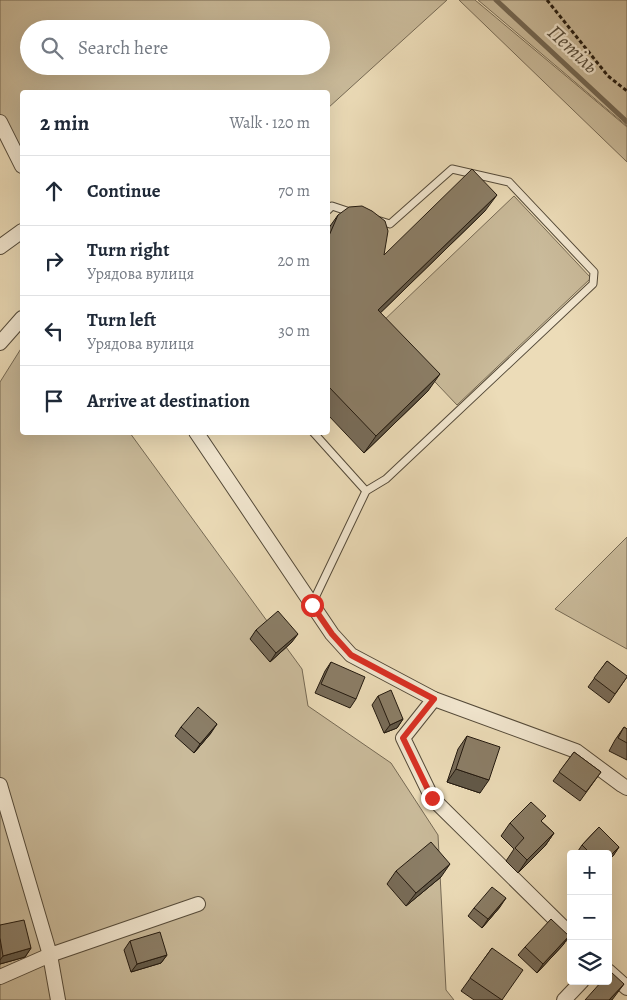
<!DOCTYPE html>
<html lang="en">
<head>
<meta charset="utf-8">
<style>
  :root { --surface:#fff; --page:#f2f2f3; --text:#1f2937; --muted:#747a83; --line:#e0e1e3 }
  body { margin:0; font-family:Alegreya,serif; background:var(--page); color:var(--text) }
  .controls { position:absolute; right:15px; bottom:15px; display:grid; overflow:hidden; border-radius:5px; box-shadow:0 5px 20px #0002 }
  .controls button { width:45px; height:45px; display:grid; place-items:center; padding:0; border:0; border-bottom:1px solid var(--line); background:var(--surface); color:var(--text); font:25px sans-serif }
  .stop { position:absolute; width:15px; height:15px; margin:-11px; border:4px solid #d93025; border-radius:50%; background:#fff }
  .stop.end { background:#d93025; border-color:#fff; box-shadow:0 1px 5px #0008 }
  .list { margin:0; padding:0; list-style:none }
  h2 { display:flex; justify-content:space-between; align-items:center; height:65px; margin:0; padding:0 20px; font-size:21px }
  h2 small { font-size:16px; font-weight:400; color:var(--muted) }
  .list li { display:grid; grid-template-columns:32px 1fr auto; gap:15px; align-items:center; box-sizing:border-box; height:70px; padding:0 20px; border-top:1px solid var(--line) }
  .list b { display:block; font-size:19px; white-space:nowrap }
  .list p { margin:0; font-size:16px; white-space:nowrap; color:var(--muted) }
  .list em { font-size:16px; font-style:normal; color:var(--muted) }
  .icon { flex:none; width:28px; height:28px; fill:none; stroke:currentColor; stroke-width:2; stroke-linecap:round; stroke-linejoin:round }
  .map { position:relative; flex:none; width:627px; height:1000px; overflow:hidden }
  .search { position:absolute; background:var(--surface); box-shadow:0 5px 20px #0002; left:20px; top:20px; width:310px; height:55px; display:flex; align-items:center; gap:12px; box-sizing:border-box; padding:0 18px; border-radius:28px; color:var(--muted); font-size:19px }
  .panel { position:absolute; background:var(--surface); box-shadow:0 5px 20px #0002; left:20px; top:90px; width:310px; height:345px; border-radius:5px }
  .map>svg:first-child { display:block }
  .green { fill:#cabb9b; stroke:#766a55; fill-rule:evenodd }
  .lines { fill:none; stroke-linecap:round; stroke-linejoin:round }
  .stream { stroke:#726652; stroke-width:5 }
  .service-casing { stroke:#544a39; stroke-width:9 }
  .minor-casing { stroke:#544a39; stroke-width:16 }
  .path { stroke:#22190f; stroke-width:3; stroke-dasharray:4 2.5; stroke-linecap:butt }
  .service { stroke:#f3e8d1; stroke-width:7 }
  .minor { stroke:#f3e8d1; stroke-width:14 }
  .wall { fill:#786c59; stroke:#22190f }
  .shaded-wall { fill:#615848; stroke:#22190f }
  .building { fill:#8b7e67; stroke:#22190f }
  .route { stroke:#d93025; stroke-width:6 }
  .labels { text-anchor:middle; stroke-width:4.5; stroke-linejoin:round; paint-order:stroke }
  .water-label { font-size:21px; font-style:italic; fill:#574d3c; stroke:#f3e8d1 }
</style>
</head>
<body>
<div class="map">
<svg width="627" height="1000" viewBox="0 0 627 1000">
  <rect width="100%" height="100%" fill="#ecdcb8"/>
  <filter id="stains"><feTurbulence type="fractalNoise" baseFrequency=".004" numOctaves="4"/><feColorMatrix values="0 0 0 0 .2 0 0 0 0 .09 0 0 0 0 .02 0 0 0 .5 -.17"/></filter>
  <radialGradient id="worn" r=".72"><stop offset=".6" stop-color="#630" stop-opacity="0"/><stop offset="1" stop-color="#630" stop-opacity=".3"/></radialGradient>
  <g class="green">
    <path d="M 0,0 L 447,0 L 328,108 L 328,92 L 22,92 L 22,166 L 0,122 ZM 29,29 L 321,29 L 321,66 L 29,66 Z"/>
    <polygon points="459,0 475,0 627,127 627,162"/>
    <polygon points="478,0 627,0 627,126"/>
    <polygon points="514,196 591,278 457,405 380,324"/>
    <polygon points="22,347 22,432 130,433 302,669 308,706 391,763 438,835 446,990 454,1000 0,1000 0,382"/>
    <polygon points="627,537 627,649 555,609"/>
  </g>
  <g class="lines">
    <polyline class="stream" points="496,0 627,122"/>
    <g class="service-casing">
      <g id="service">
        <polyline points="328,210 332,206 353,213"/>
        <polyline points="313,432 366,491"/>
        <polyline points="312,604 366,491 386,479 593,284 594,272 509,182 452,169 390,224 377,220"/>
      </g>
    </g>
    <g class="minor-casing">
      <g id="minor">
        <polyline points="0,122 22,166"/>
        <polyline points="0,247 22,231"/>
        <polyline points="0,343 22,318"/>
        <polyline points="196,432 332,634 351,655 434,699 576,751 622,785 627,788"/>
        <polyline points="434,699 403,738 432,798 571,935"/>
        <polyline points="0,785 50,955 198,904"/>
        <polyline points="608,971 627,988"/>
        <polyline points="0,977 50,955 58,1000"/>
        <polyline points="564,1000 582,981"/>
      </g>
    </g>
    <polyline class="path" points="547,0 608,76 627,91"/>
    <use href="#service" class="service"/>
    <use href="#minor" class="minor"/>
  </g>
  <g class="wall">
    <polygon points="485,211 380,313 428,391 364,453 328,415 328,229 338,215 384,255"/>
    <polygon points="256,630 292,642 270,662 250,639"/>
    <polygon points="607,661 627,677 609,703 588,687"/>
    <polygon points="331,662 356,699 350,708 315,693 325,671"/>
    <polygon points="378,696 403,719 397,728 384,733 372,705"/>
    <polygon points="181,727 211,733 194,753 175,736"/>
    <polygon points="624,727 627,729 627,760 609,751 615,740"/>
    <polygon points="467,736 480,793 447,782 458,749"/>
    <polygon points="574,752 601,772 580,801 553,781"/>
    <polygon points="542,822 554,833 545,846 518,873 506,861 514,849 501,836 510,823"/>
    <polygon points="599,827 619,847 613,856 608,860 608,854 576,854 582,845"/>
    <polygon points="396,871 441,877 406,906 387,884"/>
    <polygon points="500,907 482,928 468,916 474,908"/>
    <polygon points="0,925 31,948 25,957 0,964"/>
    <polygon points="569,936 563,945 537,973 518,955 525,947"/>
    <polygon points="130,941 167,955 161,963 131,972 124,950"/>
    <polygon points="492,948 502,1000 474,1000 461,991"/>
  </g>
  <g class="shaded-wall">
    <polygon points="497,195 485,211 366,327 378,310"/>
    <polygon points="440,374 428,391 364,453 376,436"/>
    <polygon points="298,634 292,642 270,662 276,653"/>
    <polygon points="403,719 397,728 384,733 390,725"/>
    <polygon points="217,724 211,733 194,753 200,744"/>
    <polygon points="456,769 489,780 480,793 447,782"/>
    <polygon points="554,833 545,846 518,873 527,860"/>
    <polygon points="619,847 613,856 608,860 608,858"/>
    <polygon points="450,864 441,877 406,906 416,893"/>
    <polygon points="506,898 500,907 482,928 488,919"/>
    <polygon points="569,936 563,945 537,973 543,964"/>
    <polygon points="31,948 25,957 0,964 0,960 3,956"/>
    <polygon points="167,955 161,963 131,972 137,964"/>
    <polygon points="624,984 612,1000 609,1000"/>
  </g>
  <g class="building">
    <polygon points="472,169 497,195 378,310 440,374 376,436 328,386 328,238 338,215 349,207 362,206 372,211 385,221 388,231 384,255"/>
    <polygon points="278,611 298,634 276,653 256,630"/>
    <polygon points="607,661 627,676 627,677 615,694 594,678"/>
    <polygon points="331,662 365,677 356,699 321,684"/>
    <polygon points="391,690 403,719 390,725 378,696"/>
    <polygon points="198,707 217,724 200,744 181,727"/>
    <polygon points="624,727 627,729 627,743 618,738"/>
    <polygon points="467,736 500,747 489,780 456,769"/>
    <polygon points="574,752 601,772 586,792 559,772"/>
    <polygon points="531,802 546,816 541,821 554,833 527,860 515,848 524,838 510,823"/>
    <polygon points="599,827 619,847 608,858 608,854 591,854 582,845"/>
    <polygon points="431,842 450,864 416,893 396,871"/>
    <polygon points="492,887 506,898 488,919 474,908"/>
    <polygon points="551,919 569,936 543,964 525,947"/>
    <polygon points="24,920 31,948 3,956 0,938 0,925"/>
    <polygon points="160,932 167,955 137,964 130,941"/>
    <polygon points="492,948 523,970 502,1000 470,978"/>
    <polygon points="611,972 624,984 609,1000 585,1000 602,981 608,981 608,975"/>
  </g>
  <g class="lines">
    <polyline class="route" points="312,605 332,634 351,655 434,699 403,738 432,798"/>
  </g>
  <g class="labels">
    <g class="water-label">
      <text transform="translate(573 49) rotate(43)" y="7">Петіль</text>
    </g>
  </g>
  <rect width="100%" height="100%" filter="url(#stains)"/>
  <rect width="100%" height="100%" fill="url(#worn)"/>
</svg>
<div class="controls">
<button>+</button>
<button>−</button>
<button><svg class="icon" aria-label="layers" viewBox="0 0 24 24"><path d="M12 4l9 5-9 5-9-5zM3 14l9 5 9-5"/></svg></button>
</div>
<div class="stop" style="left:312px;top:605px"></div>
<div class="stop end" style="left:432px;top:798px"></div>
<div class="search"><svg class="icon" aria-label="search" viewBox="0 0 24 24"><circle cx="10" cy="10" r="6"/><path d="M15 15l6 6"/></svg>Search here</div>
<section class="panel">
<h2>2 min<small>Walk · 120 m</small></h2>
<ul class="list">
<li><svg class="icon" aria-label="ahead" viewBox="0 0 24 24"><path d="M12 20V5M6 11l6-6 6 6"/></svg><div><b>Continue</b></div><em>70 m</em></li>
<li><svg class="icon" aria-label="right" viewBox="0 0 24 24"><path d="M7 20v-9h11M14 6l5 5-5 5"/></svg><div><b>Turn right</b><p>Урядова вулиця</p></div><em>20 m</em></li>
<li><svg class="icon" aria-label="left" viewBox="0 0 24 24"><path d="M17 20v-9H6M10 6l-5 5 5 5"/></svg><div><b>Turn left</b><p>Урядова вулиця</p></div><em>30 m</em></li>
<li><svg class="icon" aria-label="arrive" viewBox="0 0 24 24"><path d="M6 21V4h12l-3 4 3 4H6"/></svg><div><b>Arrive at destination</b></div></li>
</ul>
</section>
</div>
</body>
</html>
